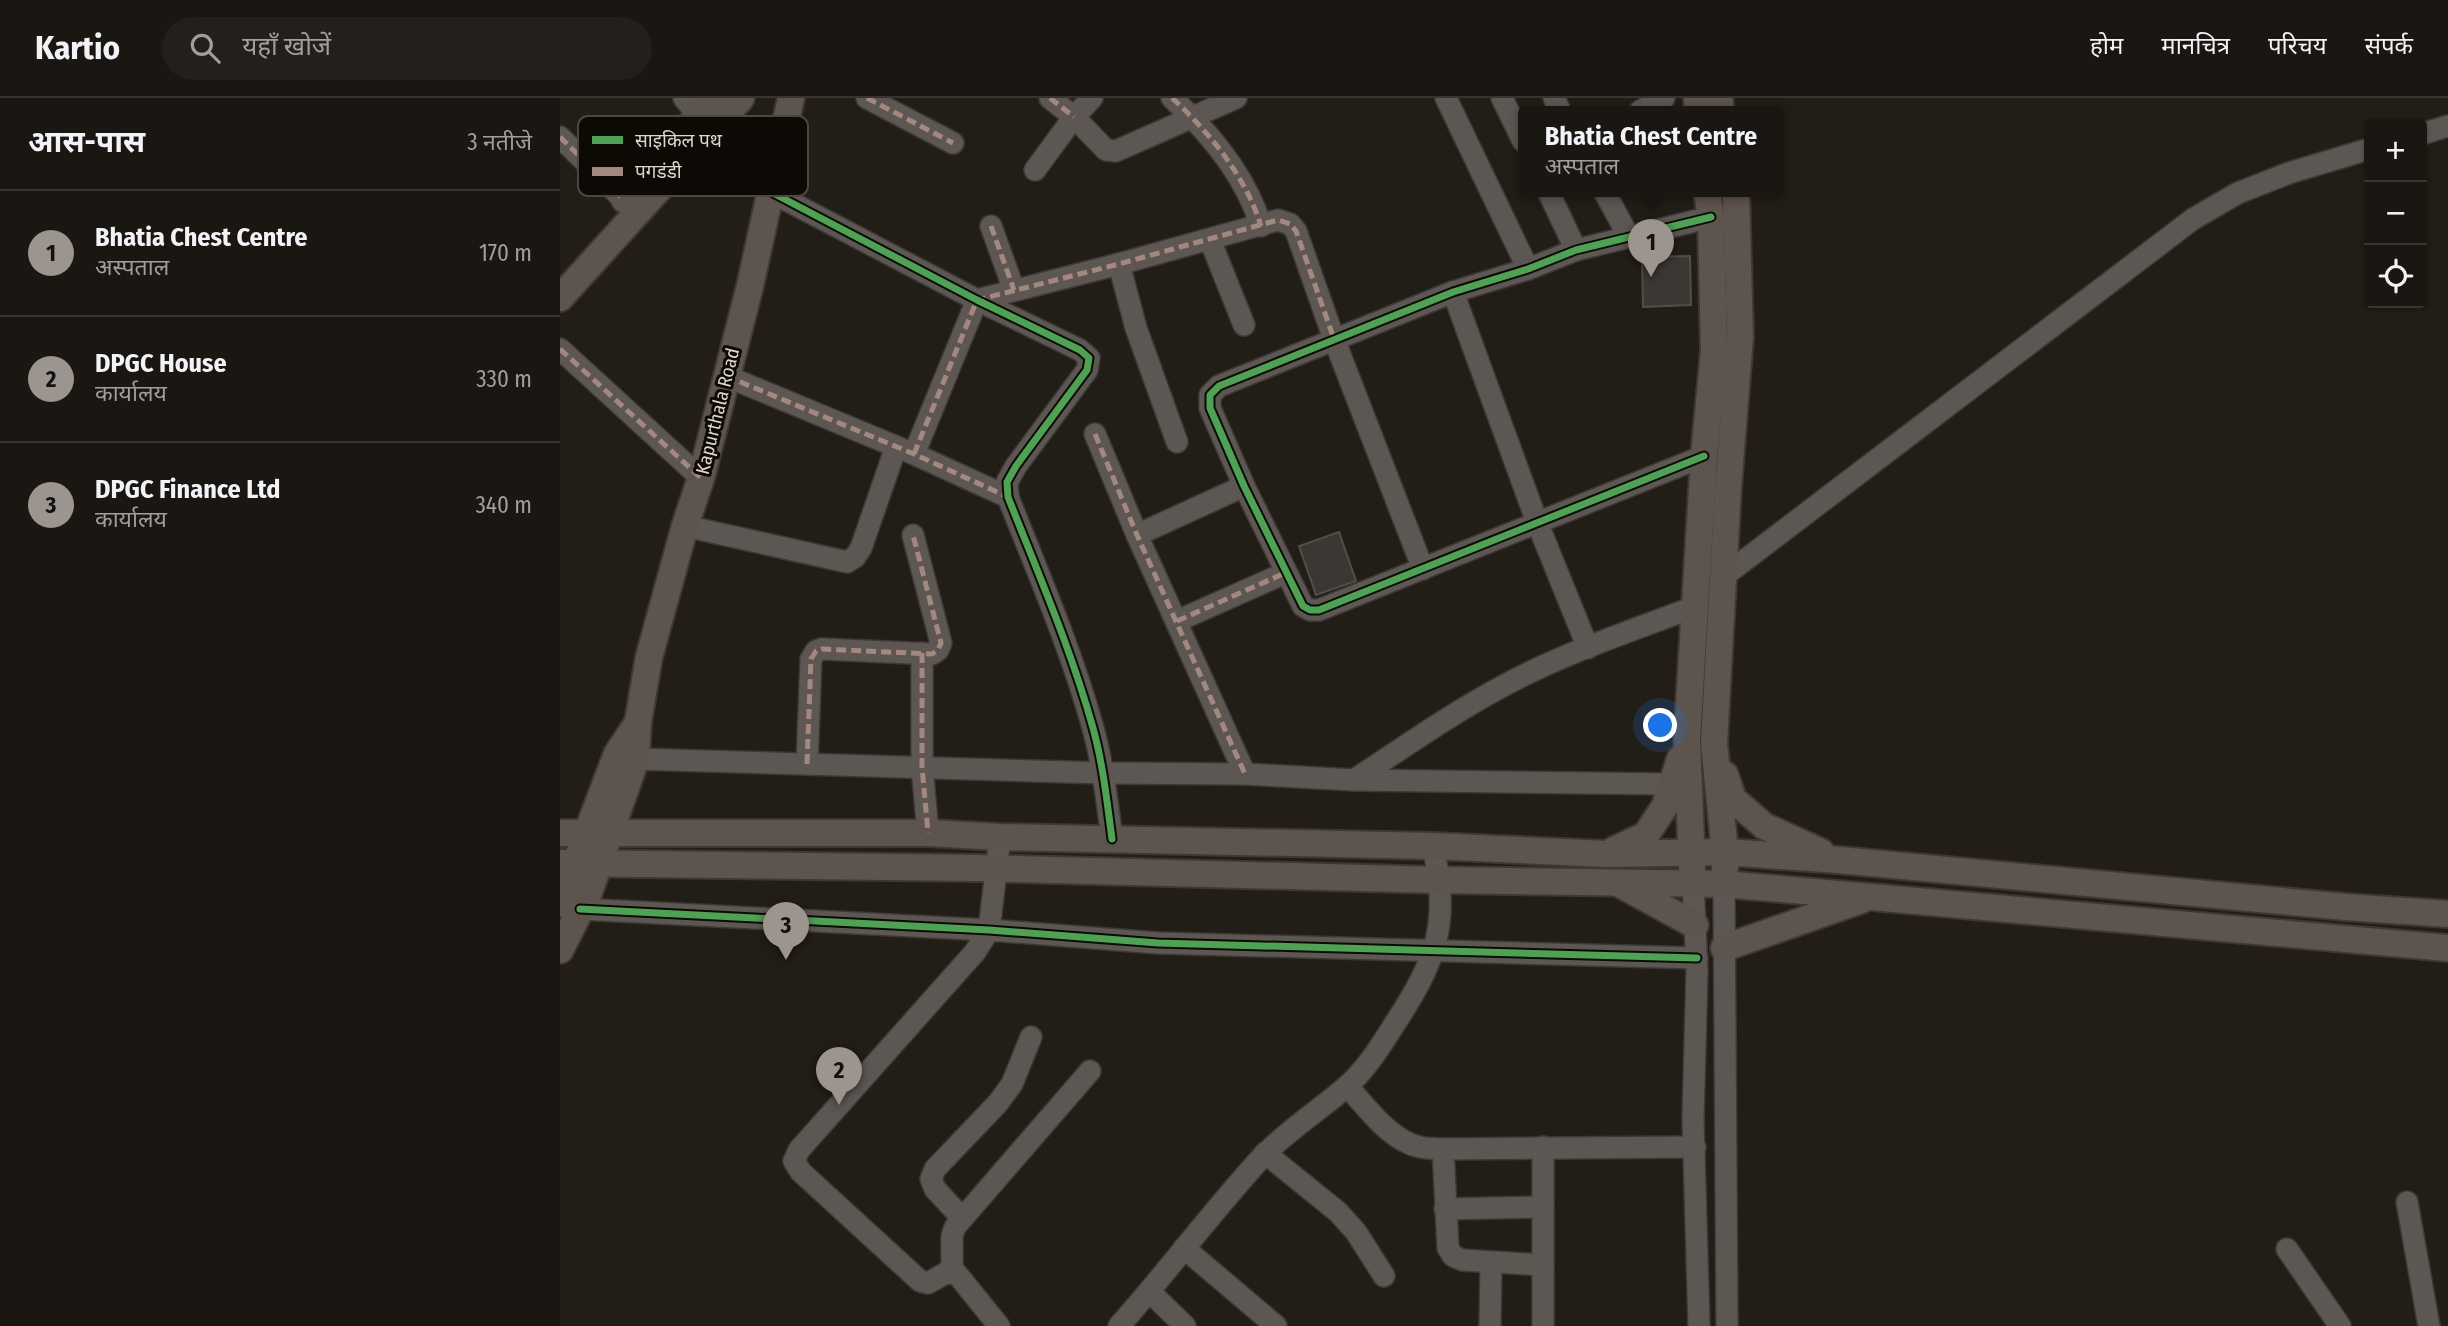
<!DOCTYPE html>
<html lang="hi">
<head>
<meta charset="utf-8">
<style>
  :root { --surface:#1a1611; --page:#231f1a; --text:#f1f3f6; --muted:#9f9f9f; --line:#383531; --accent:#9c958f }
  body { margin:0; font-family:"Fira Sans Condensed","Noto Sans Devanagari",sans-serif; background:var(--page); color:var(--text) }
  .controls { position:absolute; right:21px; top:21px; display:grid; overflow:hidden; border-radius:7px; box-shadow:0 2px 5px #0004 }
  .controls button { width:63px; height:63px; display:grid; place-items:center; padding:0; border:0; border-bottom:2px solid var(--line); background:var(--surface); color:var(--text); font:35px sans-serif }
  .you { position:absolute; left:1101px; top:628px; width:24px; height:24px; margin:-18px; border:5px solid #fff; border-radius:50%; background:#1a73e8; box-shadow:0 0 0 10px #1a73e833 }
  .badge { display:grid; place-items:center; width:46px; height:46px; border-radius:50%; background:var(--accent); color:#111; font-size:23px; font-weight:700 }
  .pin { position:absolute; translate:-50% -58px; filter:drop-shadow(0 2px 4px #0008) }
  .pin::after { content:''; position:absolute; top:37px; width:24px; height:21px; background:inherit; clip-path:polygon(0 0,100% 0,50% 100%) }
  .popup { position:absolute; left:958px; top:8px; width:266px; height:91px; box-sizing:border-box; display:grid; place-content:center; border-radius:7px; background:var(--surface); filter:drop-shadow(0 2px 5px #0005); font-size:23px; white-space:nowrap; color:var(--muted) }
  .popup b { font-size:26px; color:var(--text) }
  .popup::after { content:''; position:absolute; left:50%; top:100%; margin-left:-14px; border:14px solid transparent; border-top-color:var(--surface) }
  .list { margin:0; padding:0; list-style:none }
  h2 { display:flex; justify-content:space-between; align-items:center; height:91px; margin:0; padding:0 28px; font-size:30px }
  h2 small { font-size:23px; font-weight:400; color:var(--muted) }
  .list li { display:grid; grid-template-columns:46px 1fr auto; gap:21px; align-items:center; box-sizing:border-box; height:126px; padding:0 28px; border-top:2px solid var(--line) }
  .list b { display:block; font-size:26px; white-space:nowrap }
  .list p { margin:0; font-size:23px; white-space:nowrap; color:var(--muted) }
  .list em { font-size:23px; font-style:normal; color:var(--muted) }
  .icon { flex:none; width:38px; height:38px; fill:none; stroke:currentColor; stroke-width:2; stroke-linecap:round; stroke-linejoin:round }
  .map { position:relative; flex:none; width:1888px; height:1228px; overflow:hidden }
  header { display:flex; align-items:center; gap:42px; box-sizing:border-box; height:98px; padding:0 35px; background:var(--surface); border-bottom:2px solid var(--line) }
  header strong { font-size:33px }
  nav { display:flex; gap:38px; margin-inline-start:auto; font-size:24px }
  .search { width:490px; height:63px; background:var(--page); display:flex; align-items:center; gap:18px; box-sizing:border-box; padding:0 24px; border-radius:38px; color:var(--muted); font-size:26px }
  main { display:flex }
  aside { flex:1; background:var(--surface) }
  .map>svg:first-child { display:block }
  .building { fill:#3c3732; stroke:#534d48; stroke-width:2 }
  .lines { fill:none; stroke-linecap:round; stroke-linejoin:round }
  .minor-casing { stroke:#3e3835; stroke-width:24 }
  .major-casing { stroke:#3e3835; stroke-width:30 }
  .minor { stroke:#5c5752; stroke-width:21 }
  .major { stroke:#5e544e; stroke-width:26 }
  .quiet { stroke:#a5887d; stroke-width:5; stroke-dasharray:10 5; stroke-linecap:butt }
  .cycleway-casing { stroke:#0d0905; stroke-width:11 }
  .cycleway { stroke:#4ca352; stroke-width:7 }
  .labels { text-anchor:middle; stroke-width:6; stroke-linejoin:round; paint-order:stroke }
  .street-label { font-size:19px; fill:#ddd6cf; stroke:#0d0905 }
  .key { fill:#0d0905; stroke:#4b4642; stroke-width:2 }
  .key-label { font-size:19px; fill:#ddd6cf }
</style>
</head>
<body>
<header>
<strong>Kartio</strong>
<div class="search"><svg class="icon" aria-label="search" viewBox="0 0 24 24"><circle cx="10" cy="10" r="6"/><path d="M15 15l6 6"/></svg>यहाँ खोजें</div>
<nav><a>होम</a><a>मानचित्र</a><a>परिचय</a><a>संपर्क</a></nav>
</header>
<main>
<aside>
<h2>आस-पास<small>3 नतीजे</small></h2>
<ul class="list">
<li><span class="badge">1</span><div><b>Bhatia Chest Centre</b><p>अस्पताल</p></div><em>170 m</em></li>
<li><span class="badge">2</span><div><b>DPGC House</b><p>कार्यालय</p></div><em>330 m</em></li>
<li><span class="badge">3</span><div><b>DPGC Finance Ltd</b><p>कार्यालय</p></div><em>340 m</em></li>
</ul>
</aside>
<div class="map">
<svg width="1888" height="1228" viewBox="0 0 1888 1228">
  <rect width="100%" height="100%" fill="#231d17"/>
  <g class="building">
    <polygon points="1130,158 1131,207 1083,209 1082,159"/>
    <polygon points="779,434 796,483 756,497 739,448"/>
  </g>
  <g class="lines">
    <g class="minor-casing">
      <g id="minor">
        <polyline points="124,0 138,17"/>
        <polyline points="307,0 393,45"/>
        <polyline points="490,0 514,19 546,52 556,53 676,0"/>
        <path d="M 612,0 C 650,35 686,79 701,128"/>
        <polyline points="886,0 968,171"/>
        <polyline points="942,0 963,43"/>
        <polyline points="994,0 1000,13"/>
        <polyline points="1080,13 1104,0"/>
        <polyline points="1862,36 1888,28"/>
        <polyline points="0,39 64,102"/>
        <polyline points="475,72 514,19 532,0"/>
        <polyline points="988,93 1016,152"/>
        <polyline points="1044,93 1069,139"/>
        <path d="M 211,94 L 417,202 L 520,252 L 529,260 L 527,272 L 456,368 L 447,384 L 448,399 C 478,475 511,551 533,630 C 543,666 547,704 552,741"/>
        <polyline points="431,128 454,192"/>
        <polyline points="650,142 684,227"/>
        <polyline points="559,166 576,230 617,344"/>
        <polyline points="893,194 977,424 1028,550"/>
        <polyline points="0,251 141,380"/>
        <polyline points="166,278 354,356 448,399"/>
        <polyline points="535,336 577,437 685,676"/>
        <polyline points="354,356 417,202 559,166 718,122 730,126 736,133 774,241 863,471"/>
        <polyline points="1144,358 759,512 750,512 743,508 684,388 650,310 650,297 659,288 893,194 968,171 1016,152 1151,119"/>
        <polyline points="125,428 287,464 295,459 301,450 336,349"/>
        <polyline points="577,437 684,388"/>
        <polyline points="1164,478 1633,121 1678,95 1729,75 1809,51"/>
        <polyline points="617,523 725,475"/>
        <polyline points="362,555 362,669 368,735"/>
        <polyline points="76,661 543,675 685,676 794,682 1112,686"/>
        <polyline points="247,666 251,561 256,553 262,551 372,556 378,552 381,545 353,437"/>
        <path d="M 794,682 C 844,649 892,615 945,587 C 1004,555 1071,533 1134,509"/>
        <polyline points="1133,785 1137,873 1133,1021 1139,1228"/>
        <polyline points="1164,786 1167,1228"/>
        <polyline points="20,811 429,832 598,845 1137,860"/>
        <path d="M 787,988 C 807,1009 830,1043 860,1049 C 867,1051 875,1050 883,1051"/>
        <polyline points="705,1055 778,1114 796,1134 824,1178"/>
        <polyline points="1847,1104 1869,1228"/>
        <polyline points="885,1111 983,1109"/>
        <polyline points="402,1120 375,1091 371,1081 375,1071 438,1005 452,986 471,939"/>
        <polyline points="624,1150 716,1228"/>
        <polyline points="1727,1151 1780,1228"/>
        <polyline points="983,1167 902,1162 893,1158 888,1150 883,1051 1135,1049"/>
        <polyline points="392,1174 392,1138 395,1129 530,973"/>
        <polyline points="590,1194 625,1228"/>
        <polyline points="439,1228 397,1176 386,1175 368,1185 360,1183 241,1074 234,1063 239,1052 415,854 429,832 440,739"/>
        <path d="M 559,1228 C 609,1172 653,1112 703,1058 C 728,1032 758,1013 785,990 C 805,973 820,949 834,927 C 877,861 890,827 873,748"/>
        <polyline points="930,1228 931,1164"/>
        <polyline points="983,1228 983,1049"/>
      </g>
    </g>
    <g class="major-casing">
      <g id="major">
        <polyline points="1137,0 1138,13"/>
        <polyline points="1159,0 1161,13"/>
        <polyline points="65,102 153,0"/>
        <polyline points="0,200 181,0"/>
        <polyline points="1165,677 1173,701 1204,728 1261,754"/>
        <polyline points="0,735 368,735 440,739 873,748 1046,756 1165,754 1279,762 1786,809 1888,816"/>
        <polyline points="1054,752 1086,737 1105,708 1120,661"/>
        <polyline points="0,765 417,770 880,782 1164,786 1888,850"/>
        <polyline points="1132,769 1127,641 1144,358 1154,253 1151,119 1147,93"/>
        <polyline points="1165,769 1165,754 1154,645 1168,390 1180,239 1176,93"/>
        <polyline points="1060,786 1135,827"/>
        <polyline points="0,806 57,656 77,626"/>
        <polyline points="1164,850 1301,802"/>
        <polyline points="0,852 28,797 76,661 78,624 89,559 125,428 141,380 190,188 231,0"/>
      </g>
    </g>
    <use href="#minor" class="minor"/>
    <use href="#major" class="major"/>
    <g class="quiet">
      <polyline points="307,0 393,45"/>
      <polyline points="490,0 514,19"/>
      <path d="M 612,0 C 650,35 686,79 701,128"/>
      <polyline points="0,39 64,102"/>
      <polyline points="431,128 454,192"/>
      <polyline points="0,251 141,380"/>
      <polyline points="166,278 354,356 448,399"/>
      <polyline points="535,336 577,437 685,676"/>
      <polyline points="354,356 417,202 559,166 718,122 730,126 736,133 774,241"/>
      <polyline points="617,523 725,475"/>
      <polyline points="362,555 362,669 368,735"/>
      <polyline points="247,666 251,561 256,553 262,551 372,556 378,552 381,545 353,437"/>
    </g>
    <g class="cycleway-casing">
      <g id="cycleway">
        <path d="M 211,94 L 417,202 L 520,252 L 529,260 L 527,272 L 456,368 L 447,384 L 448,399 C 478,475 511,551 533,630 C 543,666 547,704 552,741"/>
        <polyline points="1144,358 759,512 750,512 743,508 684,388 650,310 650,297 659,288 893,194 968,171 1016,152 1151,119"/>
        <polyline points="20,811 429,832 598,845 1137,860"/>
      </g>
    </g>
    <use href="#cycleway" class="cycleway"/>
  </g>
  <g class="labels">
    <g class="street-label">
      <text transform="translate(157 313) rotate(-76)" y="7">Kapurthala Road</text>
    </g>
  </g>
  <rect x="18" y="18" width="230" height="80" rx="10" class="key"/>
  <rect x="32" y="38" width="31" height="8" fill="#4ca352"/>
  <rect x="32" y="69" width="31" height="9" fill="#a5887d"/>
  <g class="key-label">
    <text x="75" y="49">साइकिल पथ</text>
    <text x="75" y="80">पगडंडी</text>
  </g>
</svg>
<div class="controls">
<button>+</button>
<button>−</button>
<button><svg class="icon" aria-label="locate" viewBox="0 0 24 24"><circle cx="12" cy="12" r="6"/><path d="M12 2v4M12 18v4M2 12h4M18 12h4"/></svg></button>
</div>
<div class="you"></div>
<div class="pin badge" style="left:1091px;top:179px">1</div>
<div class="popup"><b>Bhatia Chest Centre</b>अस्पताल</div>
<div class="pin badge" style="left:279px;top:1007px">2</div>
<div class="pin badge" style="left:226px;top:862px">3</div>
</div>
</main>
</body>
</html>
